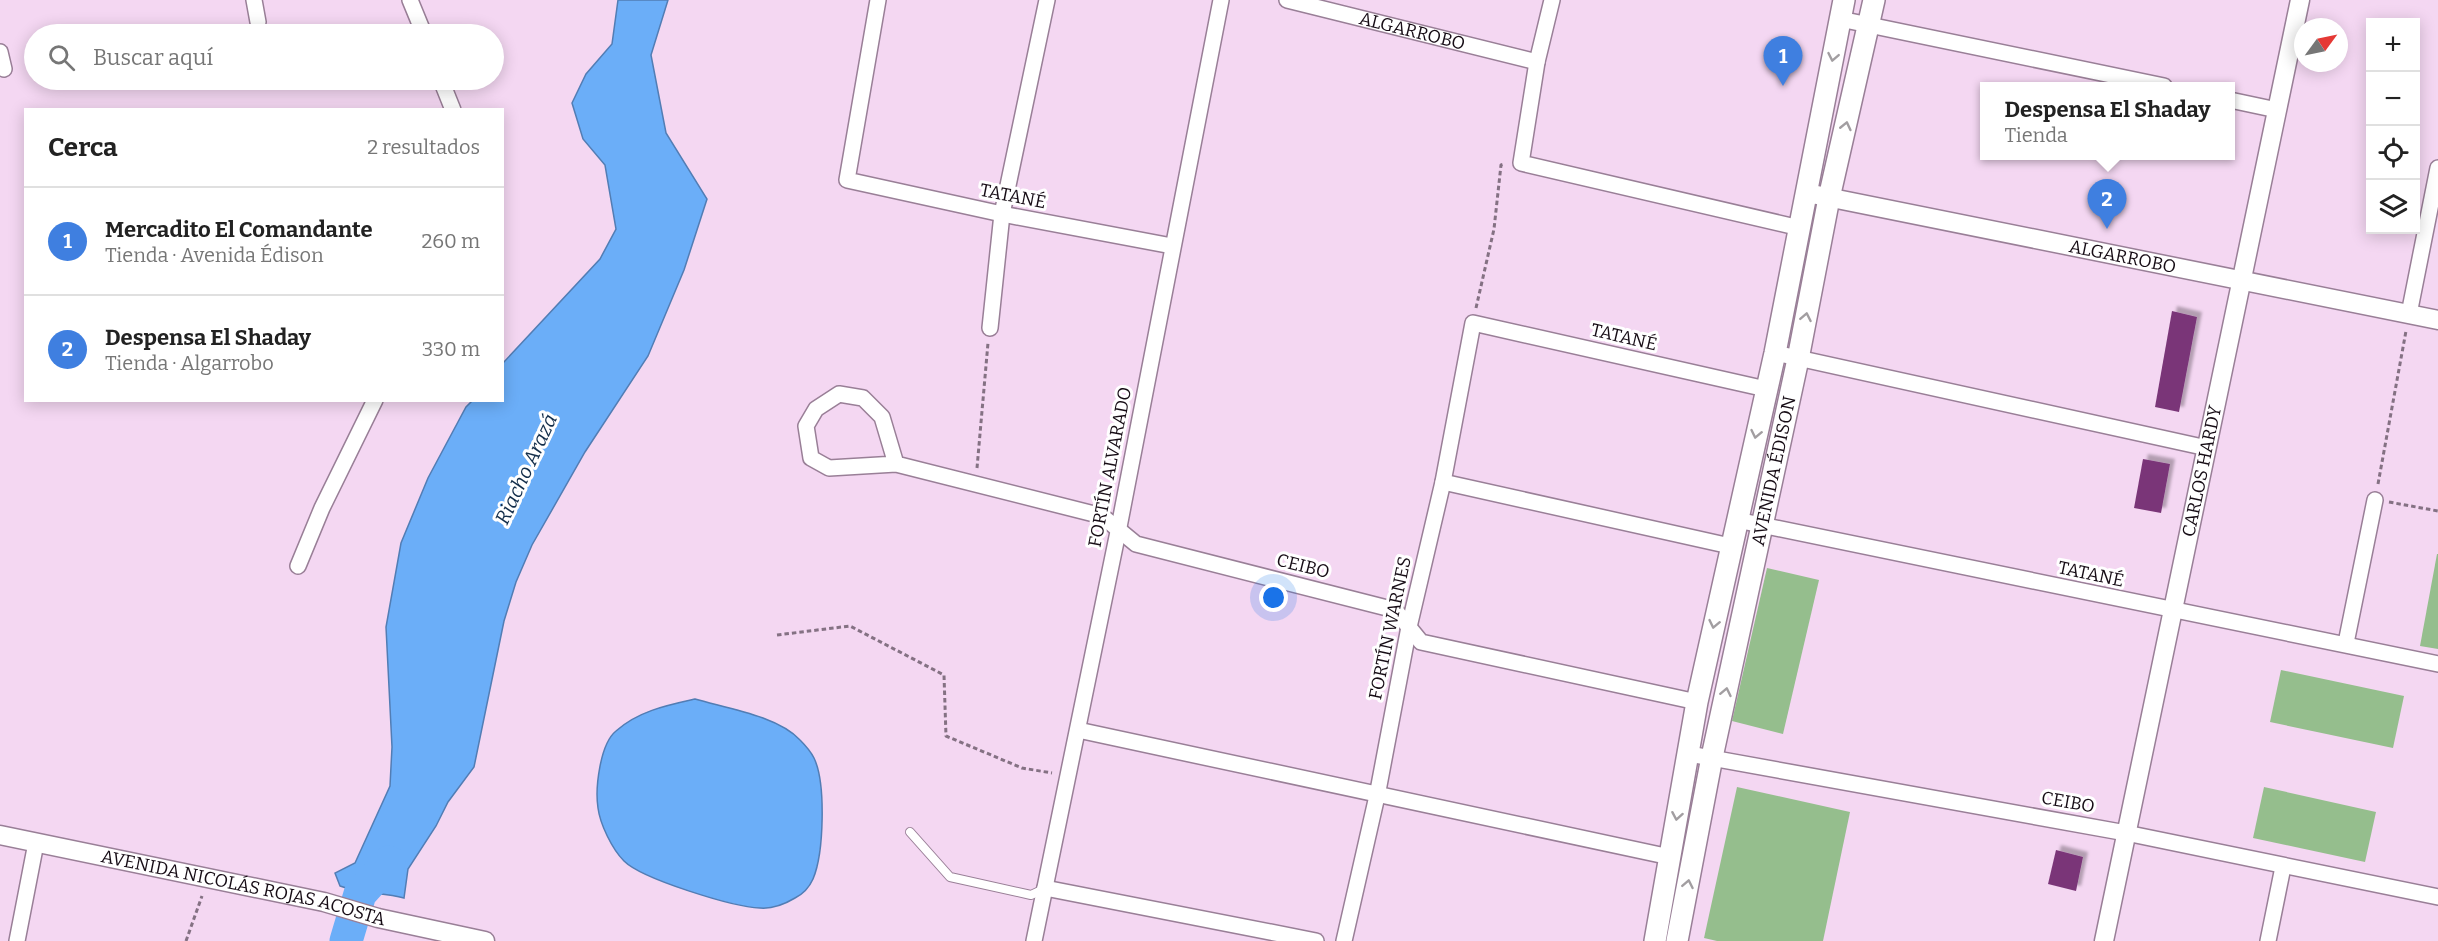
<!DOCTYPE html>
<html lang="es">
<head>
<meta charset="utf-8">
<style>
  :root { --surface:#fff; --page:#f6f6f6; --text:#222; --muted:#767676; --line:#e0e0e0; --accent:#2175c3 }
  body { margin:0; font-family:Bitter,serif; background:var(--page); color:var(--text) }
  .controls { position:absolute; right:18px; top:18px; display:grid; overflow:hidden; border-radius:0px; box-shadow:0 3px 15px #0003 }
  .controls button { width:54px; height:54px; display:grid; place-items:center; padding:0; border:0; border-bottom:2px solid var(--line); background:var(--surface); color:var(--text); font:30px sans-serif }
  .compass { position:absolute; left:2294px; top:18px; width:54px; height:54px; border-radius:50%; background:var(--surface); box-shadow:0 3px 15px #0003; rotate:57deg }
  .you { position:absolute; left:1274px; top:598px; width:21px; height:21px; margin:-15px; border:4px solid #fff; border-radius:50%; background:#1a73e8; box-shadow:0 0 0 9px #1a73e833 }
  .badge { display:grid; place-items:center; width:39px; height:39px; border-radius:50%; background:var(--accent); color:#fff; font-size:20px; font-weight:700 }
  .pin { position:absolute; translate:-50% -50px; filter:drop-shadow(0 2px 3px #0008) }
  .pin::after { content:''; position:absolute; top:32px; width:21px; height:18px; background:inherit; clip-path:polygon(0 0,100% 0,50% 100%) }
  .popup { position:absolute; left:1980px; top:82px; width:255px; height:78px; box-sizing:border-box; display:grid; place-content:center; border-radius:0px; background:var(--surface); filter:drop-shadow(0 2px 4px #0005); font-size:20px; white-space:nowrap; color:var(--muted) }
  .popup b { font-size:22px; color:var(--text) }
  .popup::after { content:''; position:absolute; left:50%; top:100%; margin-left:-12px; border:12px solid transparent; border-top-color:var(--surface) }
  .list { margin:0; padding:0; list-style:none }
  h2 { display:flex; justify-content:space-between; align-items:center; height:78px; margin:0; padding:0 24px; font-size:26px }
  h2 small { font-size:20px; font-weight:400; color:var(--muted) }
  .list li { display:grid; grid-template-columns:39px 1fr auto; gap:18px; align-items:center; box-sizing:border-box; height:108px; padding:0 24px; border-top:2px solid var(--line) }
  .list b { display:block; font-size:22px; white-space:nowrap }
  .list p { margin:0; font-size:20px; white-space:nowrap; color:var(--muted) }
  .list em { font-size:20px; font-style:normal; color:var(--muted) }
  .icon { flex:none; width:33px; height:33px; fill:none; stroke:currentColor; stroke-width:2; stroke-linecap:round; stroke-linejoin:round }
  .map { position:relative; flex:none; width:2438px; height:941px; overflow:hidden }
  .search { position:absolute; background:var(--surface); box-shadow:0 3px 15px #0003; left:24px; top:24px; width:480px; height:66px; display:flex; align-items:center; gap:15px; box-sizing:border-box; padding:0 21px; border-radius:33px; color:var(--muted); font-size:22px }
  .panel { position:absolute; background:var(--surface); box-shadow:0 3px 15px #0003; left:24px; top:108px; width:480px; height:294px; border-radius:0px }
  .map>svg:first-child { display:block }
  .green { fill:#95be8d }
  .water { fill:#6baef8; stroke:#527db4; stroke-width:1.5 }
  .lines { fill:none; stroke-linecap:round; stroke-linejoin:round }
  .river { stroke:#6baef8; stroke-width:33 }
  .building { fill:#7a3678; filter:url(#shadow) }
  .service-casing { stroke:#997f97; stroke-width:10 }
  .minor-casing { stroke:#997f97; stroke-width:18 }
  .tertiary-casing { stroke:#997f97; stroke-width:21 }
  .secondary-casing { stroke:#997f97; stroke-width:24 }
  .path { stroke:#847183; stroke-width:3; stroke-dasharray:4.5 3; stroke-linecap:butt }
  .service { stroke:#fff; stroke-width:8 }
  .minor { stroke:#fff; stroke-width:15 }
  .tertiary { stroke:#fff; stroke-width:18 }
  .secondary { stroke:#fff; stroke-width:21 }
  .oneway { stroke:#a29ea1 }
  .labels { text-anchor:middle; stroke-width:6; stroke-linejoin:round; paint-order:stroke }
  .street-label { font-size:18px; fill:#160c15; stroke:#fff }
  .water-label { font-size:20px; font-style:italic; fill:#132e4b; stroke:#fff }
</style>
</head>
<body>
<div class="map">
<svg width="2438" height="941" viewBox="0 0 2438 941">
  <defs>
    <filter id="shadow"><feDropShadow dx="5" dy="-5" stdDeviation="1.5" flood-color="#0004"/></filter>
  </defs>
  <rect width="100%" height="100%" fill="#f4d7f2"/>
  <g class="green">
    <polygon points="2437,554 2438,554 2438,649 2420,646"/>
    <polygon points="1767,568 1819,580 1783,734 1732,721"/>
    <polygon points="2281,670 2404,696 2393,748 2270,722"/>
    <polygon points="1737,787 1850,812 1823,941 1717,941 1704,938"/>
    <polygon points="2264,787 2376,812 2365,862 2253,838"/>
  </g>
  <g class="water">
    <path d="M 618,0 L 668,0 L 651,55 L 666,133 L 707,199 L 684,270 L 648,356 L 585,452 L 532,545 L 516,582 L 504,621 L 474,767 L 448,802 L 436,826 L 408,869 L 404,898 C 381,892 364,895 340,886 L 335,873 L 355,863 L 390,786 L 392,747 L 386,627 L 401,543 L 428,478 L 466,407 L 472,401 L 502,400 L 503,363 L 600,259 L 616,229 L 605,165 L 583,139 L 572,103 L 586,74 L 612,44 Z"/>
    <path d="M 695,699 C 726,708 778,716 800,740 C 805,745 811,752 814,758 C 826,783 824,853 813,879 C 809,888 803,894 795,898 C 785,904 772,909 760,908 C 733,907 642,879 624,861 C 612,849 600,824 598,808 C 595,788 600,744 616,731 C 638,711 668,705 695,699 Z"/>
  </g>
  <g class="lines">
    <polyline class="river" points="346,941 360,894 389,862"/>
  </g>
  <g class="building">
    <polygon points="2172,311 2197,317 2179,412 2155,407"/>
    <polygon points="2143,459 2170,464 2161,513 2134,508"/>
    <polygon points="2056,850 2083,857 2076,891 2048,884"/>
  </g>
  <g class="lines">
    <g class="service-casing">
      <polyline id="service" points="910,832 950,877 1031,895 1044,889"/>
    </g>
    <g class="minor-casing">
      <g id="minor">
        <polyline points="254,0 258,22"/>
        <polyline points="410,0 424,34"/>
        <polyline points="878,0 847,180 1002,214 1172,246"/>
        <path id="s1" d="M 1287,0 L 1537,62"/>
        <polyline points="1552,0 1537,62 1521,163 1800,228"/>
        <polyline points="1840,19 2164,86"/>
        <polyline points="0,52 4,69"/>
        <polyline points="441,80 453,110"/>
        <polyline points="2230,100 2277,110"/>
        <polyline points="2409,314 2438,168"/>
        <polyline points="990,328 1002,214 1047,0"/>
        <polyline points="1775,353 2207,448"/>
        <polyline points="896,464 882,417 863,398 839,394 816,409 806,426 811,458 829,468 896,464 1102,516 1136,544 1395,610 1421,642 1697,702"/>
        <polyline points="1443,482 1730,546"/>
        <polyline points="1737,520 2438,664"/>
        <polyline points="298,566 322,508 375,400"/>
        <polyline points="2346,643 2375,500"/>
        <polyline points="1078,730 1670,857"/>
        <polyline points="1689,754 2126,833 2438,897"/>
        <polyline points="1045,888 1316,941"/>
        <polyline points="17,941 36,843"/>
        <polyline points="1034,941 1119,527 1221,0"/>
        <polyline points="1344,941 1377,796 1409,627 1443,482 1473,323 1766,389"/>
        <polyline points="2268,941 2283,867"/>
      </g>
    </g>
    <g class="tertiary-casing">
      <g id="tertiary">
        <path id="s2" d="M 1807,193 L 2438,320"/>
        <path id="s3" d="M 0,835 L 324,902 L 378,918 L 485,941"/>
        <path id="s4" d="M 2104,941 L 2300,0"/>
      </g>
    </g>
    <g class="secondary-casing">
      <g id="secondary">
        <polyline points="1655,941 1697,702 1775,353 1844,0"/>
        <path id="s5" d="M 1677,941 L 1712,757 L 1798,359 L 1829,198 L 1874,0"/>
      </g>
    </g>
    <g class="path">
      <polyline points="1476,308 1494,229 1501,165 1504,164"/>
      <polyline points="977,468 988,343"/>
      <polyline points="2378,484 2406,331"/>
      <polyline points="2389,502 2438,511"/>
      <polyline points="777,635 850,626 944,675 946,736 1022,768 1052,773"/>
      <polyline points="186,941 202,896"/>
    </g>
    <use href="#service" class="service"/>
    <use href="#minor" class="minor"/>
    <use href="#tertiary" class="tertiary"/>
    <use href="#secondary" class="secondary"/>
  </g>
  <defs><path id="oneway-chevron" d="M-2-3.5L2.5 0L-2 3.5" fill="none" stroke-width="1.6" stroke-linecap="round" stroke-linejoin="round" transform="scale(1.5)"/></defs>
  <g class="oneway">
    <use href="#oneway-chevron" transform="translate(1833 57) rotate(101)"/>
    <use href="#oneway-chevron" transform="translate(1846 126) rotate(-77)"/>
    <use href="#oneway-chevron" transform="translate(1806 317) rotate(-79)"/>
    <use href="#oneway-chevron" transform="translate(1756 434) rotate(102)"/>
    <use href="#oneway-chevron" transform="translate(1714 624) rotate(102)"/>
    <use href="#oneway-chevron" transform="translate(1726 692) rotate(-78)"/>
    <use href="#oneway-chevron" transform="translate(1677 816) rotate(100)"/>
    <use href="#oneway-chevron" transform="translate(1688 884) rotate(-79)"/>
  </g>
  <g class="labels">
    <g class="street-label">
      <text dy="6" stroke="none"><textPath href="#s1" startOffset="129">ALGARROBO</textPath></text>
      <text transform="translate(1013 196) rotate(11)" y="6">TATANÉ</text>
      <text dy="6" stroke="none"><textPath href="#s2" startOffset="322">ALGARROBO</textPath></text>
      <text transform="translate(1624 337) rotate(13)" y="6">TATANÉ</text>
      <text transform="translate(1110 467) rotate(-79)" y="6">FORTÍN ALVARADO</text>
      <text dy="6" stroke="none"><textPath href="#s5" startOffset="480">AVENIDA ÉDISON</textPath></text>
      <text dy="6" stroke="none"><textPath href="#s4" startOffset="480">CARLOS HARDY</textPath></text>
      <text transform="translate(1303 566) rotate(14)" y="6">CEIBO</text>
      <text transform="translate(2091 574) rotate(12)" y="6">TATANÉ</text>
      <text transform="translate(1390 628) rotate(-78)" y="6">FORTÍN WARNES</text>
      <text transform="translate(2068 802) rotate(10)" y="6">CEIBO</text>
      <text dy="6" stroke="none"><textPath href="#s3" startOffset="249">AVENIDA NICOLÁS ROJAS ACOSTA</textPath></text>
    </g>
    <g class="water-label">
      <text transform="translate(526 469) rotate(-65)" y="7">Riacho Arazá</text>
    </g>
  </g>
</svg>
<div class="controls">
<button>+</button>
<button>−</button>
<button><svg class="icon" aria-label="locate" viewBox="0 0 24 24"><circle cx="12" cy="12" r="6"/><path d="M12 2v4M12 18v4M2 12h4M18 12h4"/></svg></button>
<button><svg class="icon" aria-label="layers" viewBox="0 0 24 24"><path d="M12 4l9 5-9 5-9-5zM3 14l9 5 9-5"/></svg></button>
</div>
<svg class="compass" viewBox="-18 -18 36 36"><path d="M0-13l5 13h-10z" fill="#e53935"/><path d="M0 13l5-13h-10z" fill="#767676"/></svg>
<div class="you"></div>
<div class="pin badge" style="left:1783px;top:86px;background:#3f7fe0">1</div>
<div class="pin badge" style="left:2107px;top:229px;background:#3f7fe0">2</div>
<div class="popup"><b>Despensa El Shaday</b>Tienda</div>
<div class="search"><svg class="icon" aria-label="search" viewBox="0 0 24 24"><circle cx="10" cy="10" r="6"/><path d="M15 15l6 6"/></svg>Buscar aquí</div>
<section class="panel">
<h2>Cerca<small>2 resultados</small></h2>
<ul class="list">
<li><span class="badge" style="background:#3f7fe0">1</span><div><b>Mercadito El Comandante</b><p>Tienda · Avenida Édison</p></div><em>260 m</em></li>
<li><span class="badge" style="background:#3f7fe0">2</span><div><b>Despensa El Shaday</b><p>Tienda · Algarrobo</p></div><em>330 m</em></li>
</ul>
</section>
</div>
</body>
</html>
